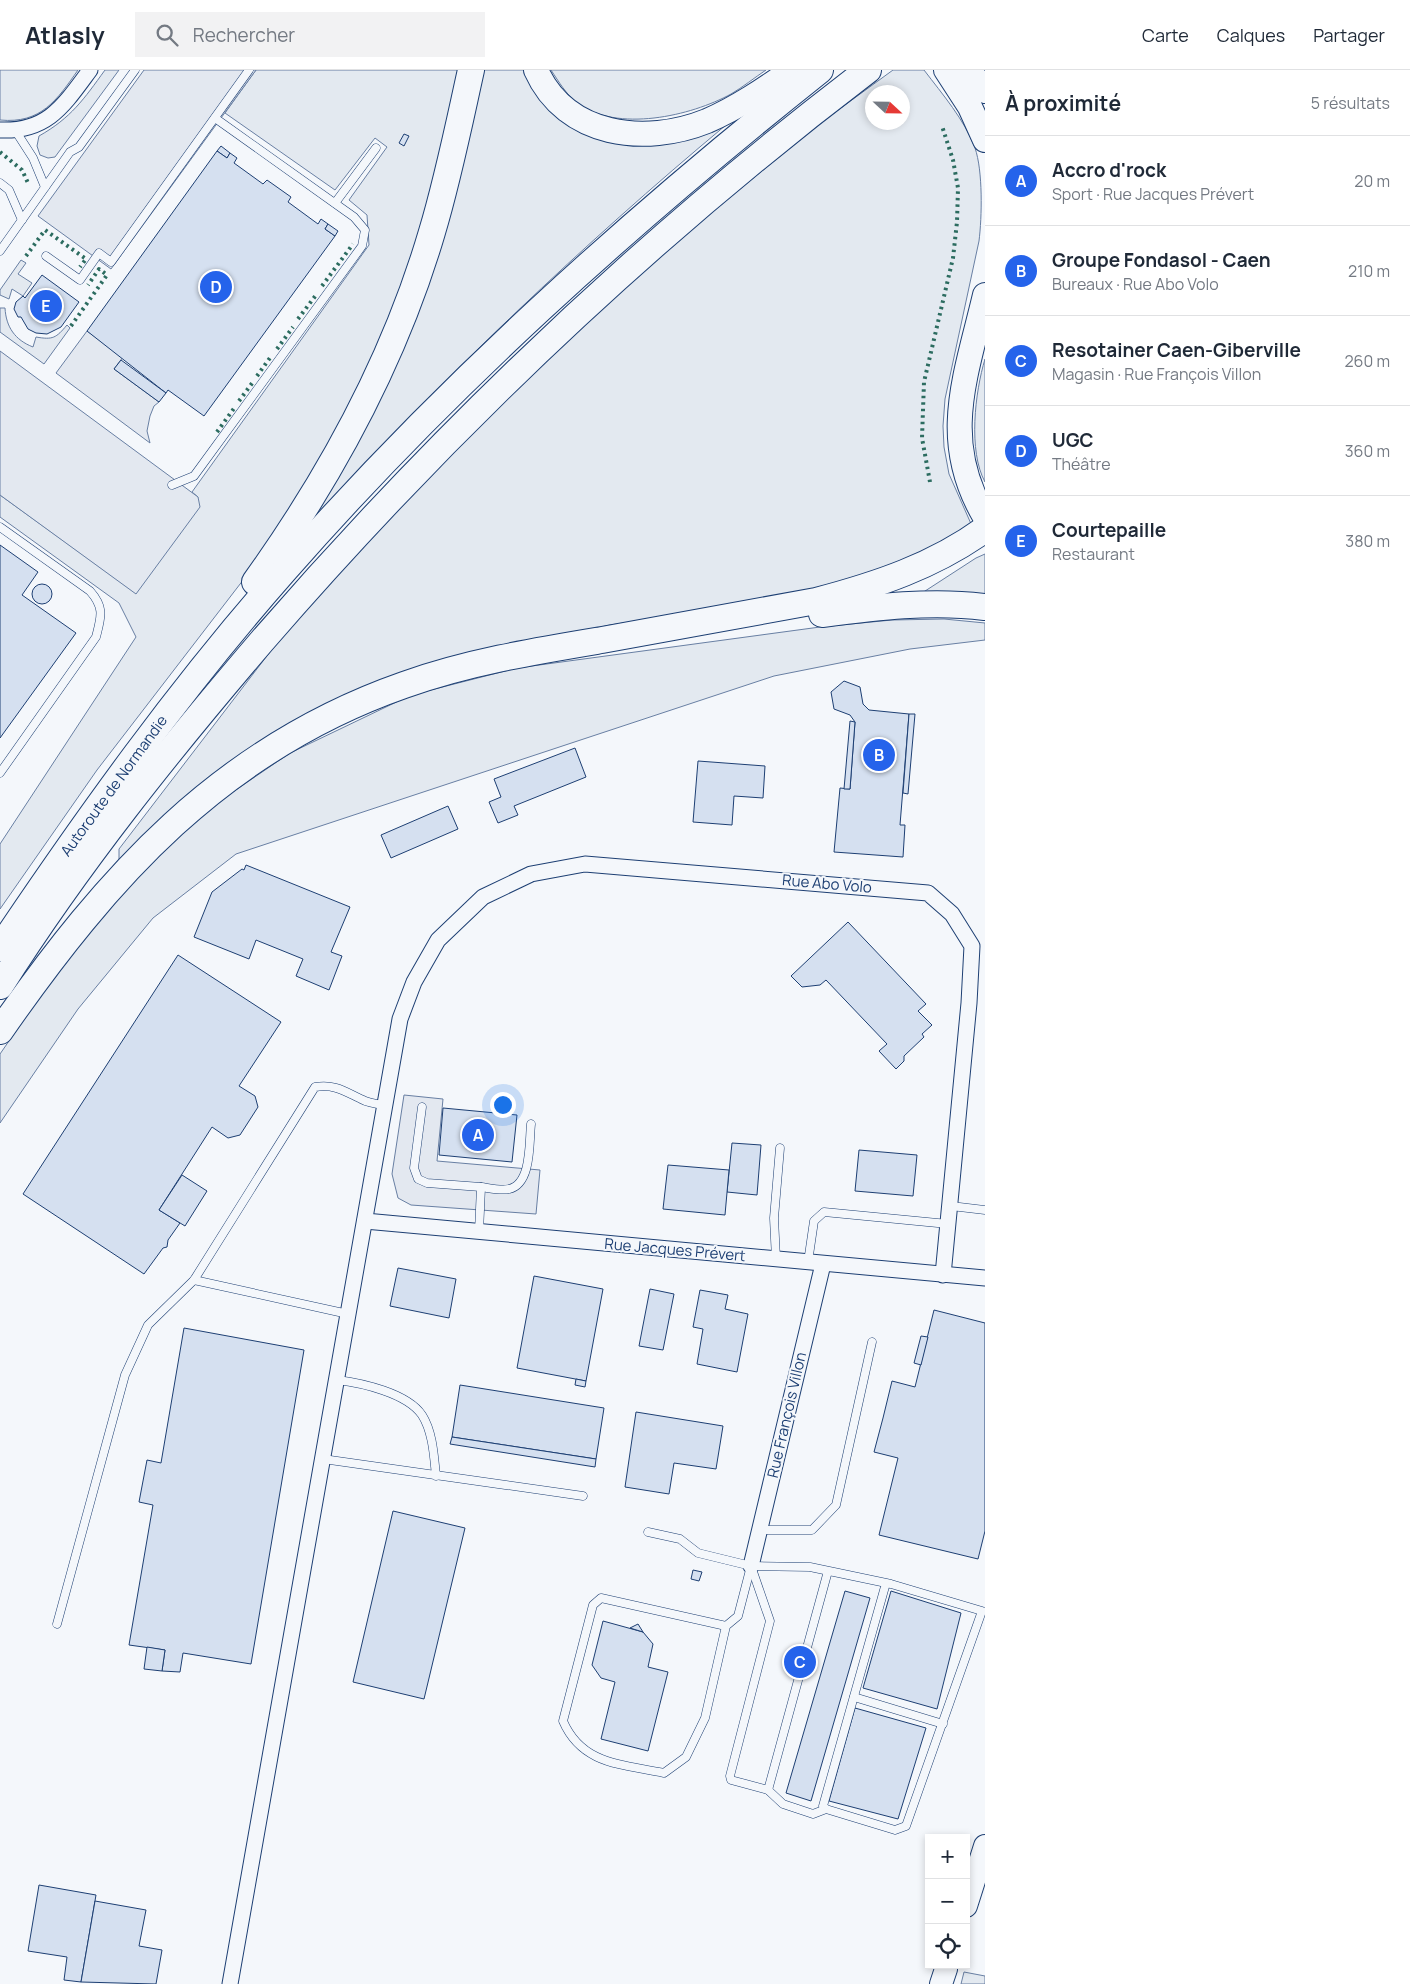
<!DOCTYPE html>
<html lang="fr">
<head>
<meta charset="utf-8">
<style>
  :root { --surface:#fff; --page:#f2f2f3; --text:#1f2937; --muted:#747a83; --line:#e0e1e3; --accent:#2563eb }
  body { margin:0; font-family:Manrope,sans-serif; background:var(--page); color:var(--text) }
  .controls { position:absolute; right:15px; bottom:15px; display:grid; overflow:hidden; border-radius:0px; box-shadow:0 2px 8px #0003 }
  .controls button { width:45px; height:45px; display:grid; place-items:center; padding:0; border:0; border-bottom:1px solid var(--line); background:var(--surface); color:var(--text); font:25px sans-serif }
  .compass { position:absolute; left:865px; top:15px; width:45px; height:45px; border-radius:50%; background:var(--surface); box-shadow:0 2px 8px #0003; rotate:112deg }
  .you { position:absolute; left:502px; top:1034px; width:18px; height:18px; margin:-12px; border:4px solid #fff; border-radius:50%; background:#1a73e8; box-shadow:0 0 0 8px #1a73e833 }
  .badge { display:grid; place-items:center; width:32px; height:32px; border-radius:50%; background:var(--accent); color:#fff; font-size:16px; font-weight:700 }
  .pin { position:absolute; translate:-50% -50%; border:2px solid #fff; box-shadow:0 1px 5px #0006 }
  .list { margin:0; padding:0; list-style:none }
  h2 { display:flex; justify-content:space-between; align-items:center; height:65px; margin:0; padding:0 20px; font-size:21px }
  h2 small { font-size:16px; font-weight:400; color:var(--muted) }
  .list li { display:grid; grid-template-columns:32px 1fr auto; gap:15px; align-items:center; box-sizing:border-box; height:90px; padding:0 20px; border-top:1px solid var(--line) }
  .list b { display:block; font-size:19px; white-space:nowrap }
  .list p { margin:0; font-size:16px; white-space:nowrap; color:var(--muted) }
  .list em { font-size:16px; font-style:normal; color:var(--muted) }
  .icon { flex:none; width:28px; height:28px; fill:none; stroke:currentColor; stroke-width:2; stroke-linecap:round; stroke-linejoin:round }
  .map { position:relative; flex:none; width:985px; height:1914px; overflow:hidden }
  header { display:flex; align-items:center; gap:30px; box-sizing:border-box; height:70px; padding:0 25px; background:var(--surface); border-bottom:1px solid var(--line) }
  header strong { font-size:24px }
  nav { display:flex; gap:28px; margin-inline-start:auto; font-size:18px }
  .search { width:350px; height:45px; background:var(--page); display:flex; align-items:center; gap:12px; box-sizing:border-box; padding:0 18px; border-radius:0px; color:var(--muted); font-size:19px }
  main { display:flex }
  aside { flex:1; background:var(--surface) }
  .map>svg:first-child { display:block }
  .green { fill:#e3e9f0; stroke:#687fa3; fill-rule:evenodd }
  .parking { fill:#e3e8f0; stroke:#687fa3 }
  .building { fill:#d5e0f0; stroke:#1d3f73 }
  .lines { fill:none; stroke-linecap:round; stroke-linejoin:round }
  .service-casing { stroke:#1d3f73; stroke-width:9 }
  .minor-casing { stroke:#1d3f73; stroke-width:17 }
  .primary-casing { stroke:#1d3f73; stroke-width:24 }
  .trunk-casing { stroke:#1d3f73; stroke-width:26 }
  .motorway-casing { stroke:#1d3f73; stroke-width:28 }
  .service { stroke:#f4f7fb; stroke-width:8 }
  .minor { stroke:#f4f7fb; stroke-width:15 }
  .primary { stroke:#f4f7fb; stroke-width:22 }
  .trunk { stroke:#f4f7fb; stroke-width:24 }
  .motorway { stroke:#f4f7fb; stroke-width:26 }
  .hedge { stroke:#2c6c60; stroke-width:4; stroke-dasharray:2.5 4; stroke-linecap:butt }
  .labels { text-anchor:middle; stroke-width:4; stroke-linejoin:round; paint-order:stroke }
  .street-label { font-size:15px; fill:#1d3f73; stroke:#f4f7fb }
</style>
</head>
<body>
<header>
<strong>Atlasly</strong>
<div class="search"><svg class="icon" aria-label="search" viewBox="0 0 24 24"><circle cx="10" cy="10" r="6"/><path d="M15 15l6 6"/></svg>Rechercher</div>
<nav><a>Carte</a><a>Calques</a><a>Partager</a></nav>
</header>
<main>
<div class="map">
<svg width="985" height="1914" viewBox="0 0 985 1914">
  <rect width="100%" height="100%" fill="#f4f7fb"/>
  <g class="green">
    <path d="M 0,0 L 78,0 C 57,30 41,54 0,50 Z"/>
    <path d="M 105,0 L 119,0 L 55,87 L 48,88 L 40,85 L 37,76 L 39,66 C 71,48 84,29 105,0 Z"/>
    <polygon points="256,0 462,0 438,111 404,214 368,303 328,381 267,479 97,700 0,839 0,774 136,567 119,533 0,447 0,425 136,523 198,427 192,422 369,175 367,145 349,130 387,77 375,68 335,120 225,43"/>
    <path d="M 481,0 L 532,0 L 588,60 L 726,55 C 581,176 447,304 319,443 L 317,441 Z"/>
    <path d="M 551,0 L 766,0 C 754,8 743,17 731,24 C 691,46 617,63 577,33 C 566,24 559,12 551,0 Z"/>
    <path d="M 893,0 L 924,0 C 943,25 964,49 975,78 C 983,101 982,147 979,171 L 945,329 L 943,356 L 944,377 L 949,404 L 972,456 L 945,475 L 861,508 L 750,534 L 610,555 L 529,573 L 372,619 L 119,793 L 119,779 L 273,578 L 369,468 L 471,363 L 648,194 L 823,51 ZM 872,22 L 902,22 L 902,52 L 872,52 Z"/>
    <polygon points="21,190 26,193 18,204 32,213 23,226 12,219 9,229 0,225 0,220"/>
    <path d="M 0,238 L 5,238 C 6,257 15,270 33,277 L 36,267 C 53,270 56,268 67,255 L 70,258 L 44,294 L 0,262 Z"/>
    <path d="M 985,289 L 985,412 C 968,381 975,322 985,289 Z"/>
    <polygon points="985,484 985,530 922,523 976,488"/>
    <polygon points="944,549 985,553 985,570 910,579 774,606 236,784 153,848 78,939 0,1053 0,984 69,884 124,819 172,771 221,730 290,683 411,625 517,598 820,557 892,550"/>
    <polygon points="964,1902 985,1906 985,1914 961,1914"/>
  </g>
  <g class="parking">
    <polygon points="144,0 256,0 111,199 38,146"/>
    <polygon points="87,261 123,287 114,299 159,332 154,336 150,346 147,361 150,373 56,303"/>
    <polygon points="0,281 198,427 200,437 136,524 0,425"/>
    <polygon points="404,1025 443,1029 437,1091 540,1100 536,1144 411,1135 398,1128 392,1104"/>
  </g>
  <g class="building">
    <polygon points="404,64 409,66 404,76 399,73"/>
    <polygon points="221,76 230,83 227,88 217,81"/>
    <polygon points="217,81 227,88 230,83 237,88 234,93 263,114 267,110 291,127 288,132 318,154 321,149 328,154 325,159 335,166 204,346 168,320 166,323 87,261"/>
    <polygon points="328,154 338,161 335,166 325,159"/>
    <polygon points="42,205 79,232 61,257 47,264 36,263 28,259 21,247 18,247 14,239 16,232 23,226 25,228"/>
    <polygon points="121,290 166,323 159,332 114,299"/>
    <polygon points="0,475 38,502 22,525 76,563 0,668"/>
    <circle cx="42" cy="524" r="10"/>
    <polygon points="844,611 860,617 863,634 869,640 909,644 900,755 905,755 903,787 834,782 840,718 850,719 855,652 850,645 834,639 831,622"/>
    <polygon points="909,644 915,644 908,724 903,723"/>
    <polygon points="850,651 855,652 850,719 844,719"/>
    <polygon points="575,678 586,707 514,736 518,745 498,753 489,732 501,727 494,709"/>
    <polygon points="698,691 765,696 763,728 734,726 732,755 693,752"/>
    <polygon points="448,736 458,759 391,788 381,765"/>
    <polygon points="246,795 350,837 331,882 342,886 329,920 296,906 303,889 256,870 249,889 194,867 212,822 242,799 244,800"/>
    <polygon points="848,852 926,934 918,941 932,955 922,964 924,967 904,986 904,991 896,999 879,981 887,974 826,910 820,915 802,917 791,906"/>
    <polygon points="178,885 281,952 239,1016 255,1026 258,1037 240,1065 228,1068 212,1057 159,1140 180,1153 168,1170 167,1177 163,1178 144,1204 23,1124"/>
    <polygon points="443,1038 517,1045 512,1092 439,1085"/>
    <polygon points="732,1073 761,1075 757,1125 727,1122"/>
    <polygon points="859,1080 917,1085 913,1126 855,1121"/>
    <polygon points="668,1095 729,1100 725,1145 663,1139"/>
    <polygon points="182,1105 207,1121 185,1156 159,1140"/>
    <polygon points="398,1198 456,1209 449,1248 390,1236"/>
    <polygon points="534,1206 603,1219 586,1311 517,1298"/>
    <polygon points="650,1219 674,1224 663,1280 639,1276"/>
    <polygon points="700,1220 728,1225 725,1239 748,1244 737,1302 697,1294 703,1259 693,1257"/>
    <polygon points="934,1240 985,1253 985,1461 978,1489 879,1465 898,1388 874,1382 883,1348 892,1311 915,1317"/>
    <polygon points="184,1258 304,1280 251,1594 183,1583 180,1602 162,1601 165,1580 129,1575 153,1435 139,1432 147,1390 161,1393"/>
    <polygon points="921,1266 928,1267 921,1295 914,1293"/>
    <polygon points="576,1309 586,1311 585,1317 575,1315"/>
    <polygon points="460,1315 604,1338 596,1389 452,1367"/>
    <polygon points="636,1342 723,1356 716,1399 674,1393 669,1424 625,1417"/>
    <polygon points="452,1367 596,1389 595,1397 450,1374"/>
    <polygon points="393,1441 465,1458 424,1629 353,1612"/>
    <polygon points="693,1500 702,1502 699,1511 691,1509"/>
    <polygon points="845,1521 870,1528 811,1731 786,1723"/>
    <polygon points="891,1521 961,1543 937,1639 863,1618"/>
    <polygon points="603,1551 643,1562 653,1574 648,1597 668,1602 648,1681 601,1669 615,1612 601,1608 592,1595"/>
    <polygon points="638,1554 643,1562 630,1558"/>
    <polygon points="147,1577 165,1580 162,1601 144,1599"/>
    <polygon points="855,1638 926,1658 898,1749 829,1731"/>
    <polygon points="39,1815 96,1825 81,1912 64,1910 67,1887 28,1881"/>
    <polygon points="95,1831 146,1840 139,1876 162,1880 156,1914 81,1912"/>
  </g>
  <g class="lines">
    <g class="service-casing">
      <g id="service">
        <polyline points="15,60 33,88 45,117"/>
        <polyline points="0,113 9,120 22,150"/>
        <polyline points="335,133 376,78"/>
        <polyline points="0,181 70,82 79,77 135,0"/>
        <polyline points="46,186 80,210 99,183 111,192 249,0"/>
        <polyline points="172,415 194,406 362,176 365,160 354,147 215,48"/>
        <path d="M 0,457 L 90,521 C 105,538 101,547 96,567 L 0,703"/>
        <polyline points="422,1037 414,1098 418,1109 427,1113 481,1117 479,1162"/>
        <path d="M 481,1117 C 489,1118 501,1121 509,1119 C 532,1114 529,1072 531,1054"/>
        <polyline points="951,1136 985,1140"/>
        <polyline points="776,1189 774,1148 780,1078"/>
        <polyline points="808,1192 814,1151 824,1142 948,1154"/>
        <polyline points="194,1210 348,1244"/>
        <path d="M 337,1310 C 362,1313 407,1323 422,1345 C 433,1362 434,1387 436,1406"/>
        <polyline points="323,1389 583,1426"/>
        <polyline points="760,1460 812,1460 836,1435 872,1272"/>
        <path d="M 648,1462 L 680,1469 L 698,1483 L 751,1496 L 738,1546 L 726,1556 L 601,1528 L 593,1535 L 563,1651 C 582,1695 622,1694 664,1703 L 686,1687 L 705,1648 L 726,1556"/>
        <polyline points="828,1501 768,1720 731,1710 730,1706 770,1551 751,1496 810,1497 891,1514 982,1541 906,1756 895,1760 826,1739 823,1736 886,1513"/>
        <path d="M 57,1554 L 125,1305 L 148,1255 L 194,1210 L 315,1017 C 335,1014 344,1021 361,1029 C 368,1033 376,1034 384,1035"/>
        <polyline points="854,1627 943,1654"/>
        <polyline points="768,1720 783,1734 813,1744 826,1739"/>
      </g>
    </g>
    <g class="minor-casing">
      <g id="minor">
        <path d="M 0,60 C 48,62 64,35 90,0"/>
        <polyline points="365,1151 985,1208"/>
        <polyline points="751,1496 823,1194"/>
        <polyline points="230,1914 400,949 414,912 438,870 483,827 531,804 585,794 928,823 952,844 972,876 969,933 943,1205"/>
      </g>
    </g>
    <g class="primary-casing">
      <g id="primary">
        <polyline points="966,1836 985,1776"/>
        <polyline points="941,1914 946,1899"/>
      </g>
    </g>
    <g class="trunk-casing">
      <g id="trunk">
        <path d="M 536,0 C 566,67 645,76 707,51 C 737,38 765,19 792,0"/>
        <polyline points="946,0 970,37 985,70"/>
        <polyline points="969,0 985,21"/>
        <path d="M 985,225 C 966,306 939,370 985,447"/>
      </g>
    </g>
    <g class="motorway-casing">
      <g id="motorway">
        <path d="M 255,512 C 331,406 395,288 432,162 C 448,109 459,54 471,0"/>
        <path d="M 822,544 C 876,537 931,530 985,537"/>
        <path d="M 0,878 C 88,747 180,619 284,501 C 446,316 628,153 820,0"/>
        <path d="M 0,916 C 78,793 168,681 262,571 C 444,361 647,168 868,0"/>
        <path d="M 0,961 C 107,807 221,679 404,615 C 468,592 536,581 602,570 C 673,557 745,544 816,531 C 877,515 934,496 985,459"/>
      </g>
    </g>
    <use href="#service" class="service"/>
    <use href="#minor" class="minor"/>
    <use href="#primary" class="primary"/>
    <use href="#trunk" class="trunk"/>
    <use href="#motorway" class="motorway"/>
    <g class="hedge">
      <polyline points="0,82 22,100 28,113"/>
      <polyline points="26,186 45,160 86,189 80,197"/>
      <polyline points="322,216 353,174"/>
      <polyline points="298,249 316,225"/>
      <polyline points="71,256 107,205 99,199 88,215"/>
      <polyline points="277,279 293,257"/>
      <polyline points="257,306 272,285"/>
      <polyline points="239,331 253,312"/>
      <polyline points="217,362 235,337"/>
      <polyline points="930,412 922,368 924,312 953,188 957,152 958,118 953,90 942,56"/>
    </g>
  </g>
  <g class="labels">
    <g class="street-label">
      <text transform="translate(114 716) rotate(-54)" y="5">Autoroute de Normandie</text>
      <text transform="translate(827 814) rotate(5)" y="5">Rue Abo Volo</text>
      <text transform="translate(675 1180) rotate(5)" y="5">Rue Jacques Prévert</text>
      <text transform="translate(787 1345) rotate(-77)" y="5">Rue François Villon</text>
    </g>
  </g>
</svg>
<div class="controls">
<button>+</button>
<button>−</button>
<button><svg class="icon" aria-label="locate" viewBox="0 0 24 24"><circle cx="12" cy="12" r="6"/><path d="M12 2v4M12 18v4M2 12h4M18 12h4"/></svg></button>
</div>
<svg class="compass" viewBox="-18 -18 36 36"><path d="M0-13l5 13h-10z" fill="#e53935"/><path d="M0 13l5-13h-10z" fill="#747a83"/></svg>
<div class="you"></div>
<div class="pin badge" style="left:478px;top:1065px">A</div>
<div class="pin badge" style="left:879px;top:685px">B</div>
<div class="pin badge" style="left:800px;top:1592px">C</div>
<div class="pin badge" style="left:216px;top:217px">D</div>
<div class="pin badge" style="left:46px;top:236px">E</div>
</div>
<aside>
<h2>À proximité<small>5 résultats</small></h2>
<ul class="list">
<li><span class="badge">A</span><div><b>Accro d'rock</b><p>Sport · Rue Jacques Prévert</p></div><em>20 m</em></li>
<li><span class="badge">B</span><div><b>Groupe Fondasol - Caen</b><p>Bureaux · Rue Abo Volo</p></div><em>210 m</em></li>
<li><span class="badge">C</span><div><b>Resotainer Caen-Giberville</b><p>Magasin · Rue François Villon</p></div><em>260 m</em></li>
<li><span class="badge">D</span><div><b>UGC</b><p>Théâtre</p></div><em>360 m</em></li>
<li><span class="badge">E</span><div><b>Courtepaille</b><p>Restaurant</p></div><em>380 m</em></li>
</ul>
</aside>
</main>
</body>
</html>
